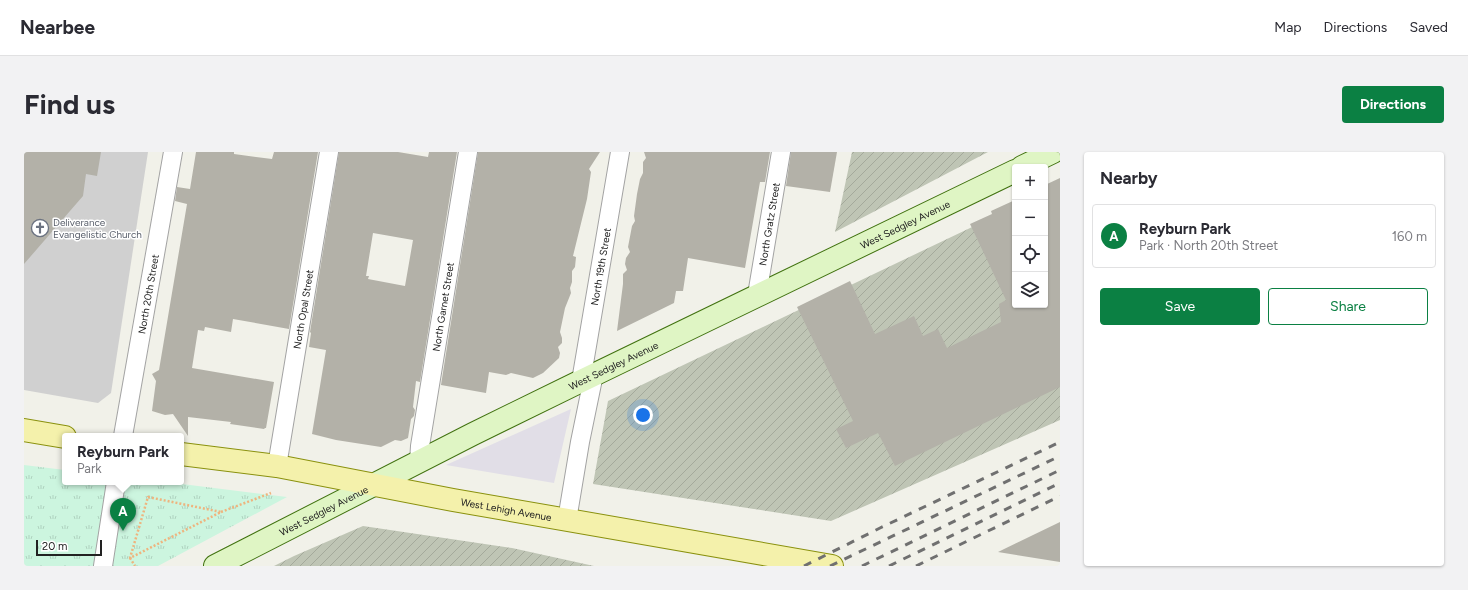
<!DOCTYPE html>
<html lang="en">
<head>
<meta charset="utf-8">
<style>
  :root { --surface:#fff; --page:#f2f2f3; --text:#2b2b33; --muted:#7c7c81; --line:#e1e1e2; --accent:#0b8043 }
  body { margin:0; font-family:Figtree,sans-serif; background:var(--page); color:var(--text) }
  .controls { position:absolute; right:12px; top:12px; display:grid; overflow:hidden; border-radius:4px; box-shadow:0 1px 3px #0004 }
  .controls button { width:36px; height:36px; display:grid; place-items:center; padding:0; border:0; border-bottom:1px solid var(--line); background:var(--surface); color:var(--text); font:20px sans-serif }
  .scale { position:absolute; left:12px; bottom:10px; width:66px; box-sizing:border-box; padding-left:4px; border:2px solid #222; border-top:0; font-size:11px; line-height:14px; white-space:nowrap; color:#222; -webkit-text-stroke:3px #fff; paint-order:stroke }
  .you { position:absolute; left:619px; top:263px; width:14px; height:14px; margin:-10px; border:3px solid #fff; border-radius:50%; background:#1a73e8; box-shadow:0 0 0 6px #1a73e833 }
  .badge { display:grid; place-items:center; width:26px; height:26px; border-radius:50%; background:var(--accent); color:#fff; font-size:13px; font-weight:700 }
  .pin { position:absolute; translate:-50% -33px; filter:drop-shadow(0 1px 2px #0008) }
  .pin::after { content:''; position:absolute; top:21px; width:14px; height:12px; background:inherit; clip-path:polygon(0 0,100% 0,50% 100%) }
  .popup { position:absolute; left:38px; top:281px; width:122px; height:52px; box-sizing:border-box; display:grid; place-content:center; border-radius:4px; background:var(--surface); filter:drop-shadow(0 1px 3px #0005); font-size:13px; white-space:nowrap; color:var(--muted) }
  .popup b { font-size:15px; color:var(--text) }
  .popup::after { content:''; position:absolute; left:50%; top:100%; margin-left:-8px; border:8px solid transparent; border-top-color:var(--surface) }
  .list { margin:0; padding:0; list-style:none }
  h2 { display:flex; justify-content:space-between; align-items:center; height:52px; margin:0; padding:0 16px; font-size:17px }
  h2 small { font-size:13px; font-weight:400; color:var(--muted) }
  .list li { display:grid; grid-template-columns:26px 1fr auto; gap:12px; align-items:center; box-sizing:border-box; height:64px; margin:0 8px 8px; padding:0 8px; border:1px solid var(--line); border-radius:4px }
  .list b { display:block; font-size:15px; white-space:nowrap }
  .list p { margin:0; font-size:13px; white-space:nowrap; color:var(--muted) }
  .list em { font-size:13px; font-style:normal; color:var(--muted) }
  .actions { display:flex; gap:8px; padding:12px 16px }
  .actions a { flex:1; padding:9px 0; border:1px solid var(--accent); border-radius:4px; text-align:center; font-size:14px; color:var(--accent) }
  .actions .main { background:var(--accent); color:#fff }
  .icon { flex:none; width:22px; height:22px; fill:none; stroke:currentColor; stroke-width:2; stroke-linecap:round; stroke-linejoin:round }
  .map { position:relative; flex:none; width:1036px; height:414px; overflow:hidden; border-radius:4px }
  header { display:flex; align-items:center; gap:24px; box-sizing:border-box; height:56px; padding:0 20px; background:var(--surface); border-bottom:1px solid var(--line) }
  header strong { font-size:19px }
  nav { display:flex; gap:22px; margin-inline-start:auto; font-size:14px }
  .intro { display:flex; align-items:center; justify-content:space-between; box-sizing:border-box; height:96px; padding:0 24px }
  h1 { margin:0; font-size:28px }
  .button { padding:10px 18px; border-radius:4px; background:var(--accent); color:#fff; font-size:14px; font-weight:700 }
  main { display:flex; gap:24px; padding:0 24px }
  aside { flex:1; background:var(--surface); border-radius:4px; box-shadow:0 1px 3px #0004 }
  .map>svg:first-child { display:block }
  .religious { fill:#d0d0d0 }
  .construction { fill:url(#construction-furrows) }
  .park { fill:url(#park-tufts) }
  .plaza { fill:#e1dee7 }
  .building { fill:#b3b1a8; fill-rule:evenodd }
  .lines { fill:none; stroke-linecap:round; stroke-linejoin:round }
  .street-casing { stroke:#a3a3a3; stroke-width:20 }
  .secondary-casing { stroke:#417210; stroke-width:24 }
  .primary-casing { stroke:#8a910e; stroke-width:24 }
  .path { stroke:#eeb47e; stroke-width:2.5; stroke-dasharray:2 2; stroke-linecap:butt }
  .street { stroke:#fff; stroke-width:18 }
  .secondary { stroke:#dff5c4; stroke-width:22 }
  .primary { stroke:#f4f1ab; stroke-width:22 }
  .rail { stroke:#707070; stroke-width:3; stroke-dasharray:8 8; stroke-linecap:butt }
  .labels { text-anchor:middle; stroke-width:3; stroke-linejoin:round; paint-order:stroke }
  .worship-label { font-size:10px; fill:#5b616d; stroke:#fff; text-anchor:start }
  .street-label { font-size:10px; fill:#222; stroke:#fff }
</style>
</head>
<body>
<header>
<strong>Nearbee</strong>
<nav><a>Map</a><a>Directions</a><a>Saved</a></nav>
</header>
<div class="intro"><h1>Find us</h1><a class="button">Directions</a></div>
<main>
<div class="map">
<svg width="1036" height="414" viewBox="0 0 1036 414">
  <defs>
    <pattern id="construction-furrows" width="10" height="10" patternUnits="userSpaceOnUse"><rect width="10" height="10" fill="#bfc5b5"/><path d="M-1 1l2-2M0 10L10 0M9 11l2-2" fill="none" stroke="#a4a99b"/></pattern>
    <pattern id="park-tufts" width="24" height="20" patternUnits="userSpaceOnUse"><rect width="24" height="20" fill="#ccf5df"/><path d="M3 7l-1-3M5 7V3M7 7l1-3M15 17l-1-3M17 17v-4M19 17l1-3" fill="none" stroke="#afd2bf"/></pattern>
  </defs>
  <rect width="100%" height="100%" fill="#f1f1e9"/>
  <polygon class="religious" points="0,0 124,0 87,241 74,251 0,238"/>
  <g class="construction">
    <polygon points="828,0 964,0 811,80"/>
    <polygon points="1036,33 1036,268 807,369 569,332 584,249 967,66 991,153 1021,153"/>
    <polygon points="339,374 488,396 570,414 250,414 270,404"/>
  </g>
  <polygon class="park" points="0,313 41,318 41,330 142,330 263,345 134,414 0,414"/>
  <polygon class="plaza" points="547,257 530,331 422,313"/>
  <g class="building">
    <polygon points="0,0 77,0 73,24 62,22 59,44 0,112"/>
    <polygon points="172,0 210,0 210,2 248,7 250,0 294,0 265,177 209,167 207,180 181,175 180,179 174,178 168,216 250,230 242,276 241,276 240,277 206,272 207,270 164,265 164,284 149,262 141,263 128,259 132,229 128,222 135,218 163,52 151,49 153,35 166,37"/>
    <path d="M 315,0 L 374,0 L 404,5 L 405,0 L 433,0 L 396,230 L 392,229 L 389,255 L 391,258 L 390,264 L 387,267 L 384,286 L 377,289 L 371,288 L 357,295 L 312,288 L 288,282 L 302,198 L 285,195 L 287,181 L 286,180 ZM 349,81 L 389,88 L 381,134 L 344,127 L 345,124 L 342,124 Z"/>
    <polygon points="454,0 576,0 565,17 567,20 563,47 549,104 552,105 551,115 548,119 548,130 546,136 547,141 541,156 536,180 538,186 538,191 534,195 536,201 535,206 519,221 509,226 487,221 482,223 465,220 462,241 417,233"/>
    <polygon points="620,0 746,0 741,30 736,30 721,116 664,106 659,139 652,139 650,151 593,179 599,132 599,122 603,118 601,112 602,106 606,100 604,95 608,74 611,69 610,64 613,42 616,27 619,21 619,10 622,6"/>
    <polygon points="767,0 813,0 806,40 762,34"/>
    <polygon points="1036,26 1036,235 871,314 854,281 822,296 812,277 829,269 773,155 826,129 851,182 890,164 899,184 914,177 923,196 977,170 975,152 982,148 946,72 968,62 967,59 991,48 991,153 1021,153 1021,33"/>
    <polygon points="1036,370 1036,410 974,400"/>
  </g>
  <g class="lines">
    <g class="street-casing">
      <g id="street">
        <path id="s1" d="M 733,143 L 757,0"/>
        <path id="s2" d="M 557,229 L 596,0"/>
        <path id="s3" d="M 99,284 L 149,0"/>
        <path id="s4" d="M 395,310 L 396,294 L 444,0"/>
        <path id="s5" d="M 253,314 L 305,0"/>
        <polyline points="543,368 556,290 570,222"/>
        <polyline points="79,414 92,330"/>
      </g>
    </g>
    <g class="secondary-casing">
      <g id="secondary">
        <polyline points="998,15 1029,0"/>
        <path id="s6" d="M 191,414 L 449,282 L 557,229 L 991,19"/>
      </g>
    </g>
    <g class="primary-casing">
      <g id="primary">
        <polyline points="0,278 41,285"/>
        <path id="s7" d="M 157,302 L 253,314 L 429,348 L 808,414"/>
      </g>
    </g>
    <g class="path">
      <polygon points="124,345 197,360 106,406"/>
      <polyline points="197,360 247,341"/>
      <polyline points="106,406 111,414"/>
    </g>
    <use href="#street" class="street"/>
    <use href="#secondary" class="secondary"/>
    <use href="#primary" class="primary"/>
    <g class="rail">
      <polyline points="780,414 856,376 1036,290"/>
      <polyline points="806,414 1036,304"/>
      <polyline points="838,414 1036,318"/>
      <polyline points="865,414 1036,331"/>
      <polyline points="892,414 1036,344"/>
    </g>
  </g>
  <defs>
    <g id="church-ring" transform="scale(0.9)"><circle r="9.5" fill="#fff" stroke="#6b7280" stroke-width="1.5"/><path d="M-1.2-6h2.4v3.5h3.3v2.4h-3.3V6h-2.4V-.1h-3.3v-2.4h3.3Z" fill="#6b7280"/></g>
  </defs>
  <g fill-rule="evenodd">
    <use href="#church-ring" x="16" y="76"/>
  </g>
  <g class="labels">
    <g class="worship-label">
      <text x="29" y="74">Deliverance<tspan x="29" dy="12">Evangelistic Church</tspan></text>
    </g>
    <g class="street-label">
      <text dy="4" stroke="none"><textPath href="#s1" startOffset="72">North Gratz Street</textPath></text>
      <text dy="4" stroke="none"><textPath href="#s6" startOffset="770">West Sedgley Avenue</textPath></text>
      <text dy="4" stroke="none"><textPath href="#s2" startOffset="116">North 19th Street</textPath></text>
      <text dy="4" stroke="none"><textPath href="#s3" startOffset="144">North 20th Street</textPath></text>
      <text dy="4" stroke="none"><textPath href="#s4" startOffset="157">North Garnet Street</textPath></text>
      <text dy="4" stroke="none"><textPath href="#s5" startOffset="159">North Opal Street</textPath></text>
      <text dy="4" stroke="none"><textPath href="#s6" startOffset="446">West Sedgley Avenue</textPath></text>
      <text dy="4" stroke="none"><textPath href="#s7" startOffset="330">West Lehigh Avenue</textPath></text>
      <text dy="4" stroke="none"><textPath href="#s6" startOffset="122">West Sedgley Avenue</textPath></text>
    </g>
  </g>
</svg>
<div class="controls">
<button>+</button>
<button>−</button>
<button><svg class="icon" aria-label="locate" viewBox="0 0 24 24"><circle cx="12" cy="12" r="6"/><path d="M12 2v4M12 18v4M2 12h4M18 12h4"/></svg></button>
<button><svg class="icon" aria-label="layers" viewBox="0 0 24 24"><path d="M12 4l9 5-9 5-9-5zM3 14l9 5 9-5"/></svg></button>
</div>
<div class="scale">20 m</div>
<div class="you"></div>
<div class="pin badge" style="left:99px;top:379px">A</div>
<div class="popup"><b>Reyburn Park</b>Park</div>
</div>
<aside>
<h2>Nearby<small></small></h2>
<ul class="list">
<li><span class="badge">A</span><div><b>Reyburn Park</b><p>Park · North 20th Street</p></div><em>160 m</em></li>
</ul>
<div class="actions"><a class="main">Save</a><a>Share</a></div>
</aside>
</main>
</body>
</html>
